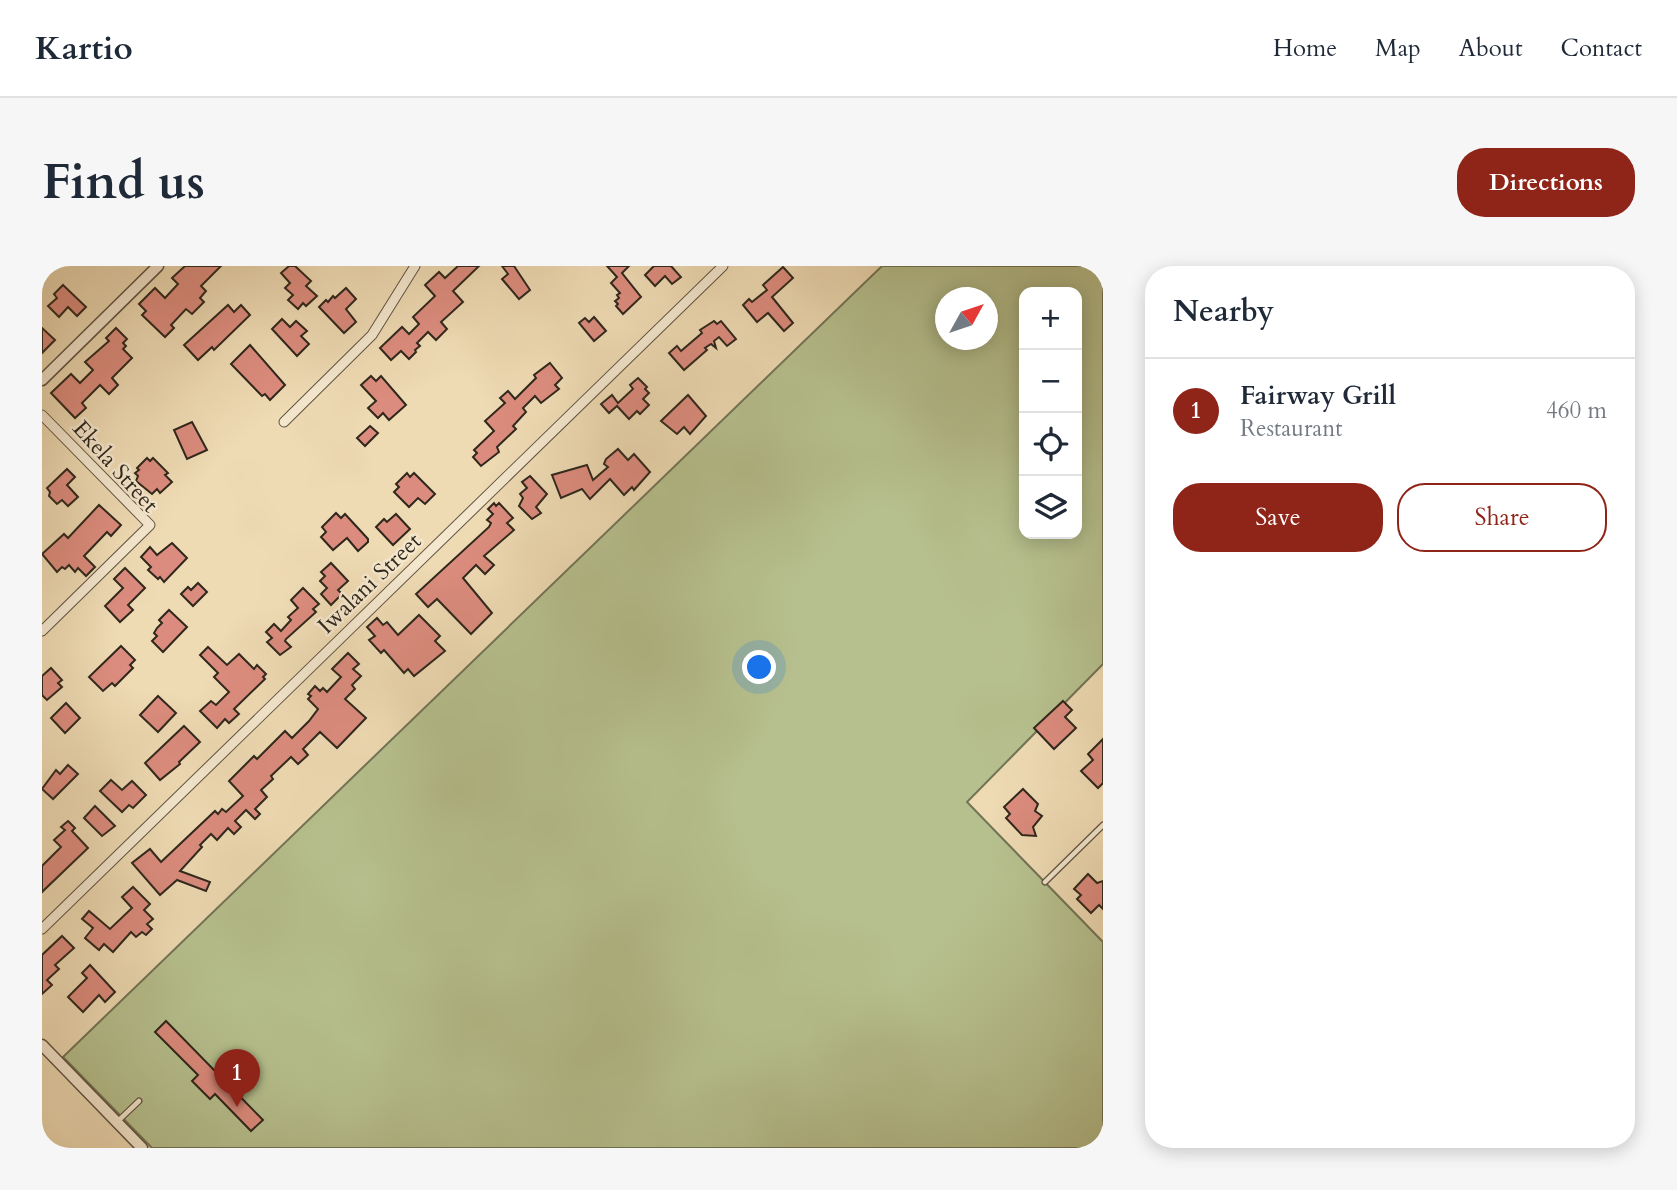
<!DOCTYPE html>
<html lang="en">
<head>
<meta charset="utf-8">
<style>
  :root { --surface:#fff; --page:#f6f6f7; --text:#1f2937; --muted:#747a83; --line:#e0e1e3; --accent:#8f2418 }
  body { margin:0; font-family:Cardo,serif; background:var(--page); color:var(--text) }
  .controls { position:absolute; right:21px; top:21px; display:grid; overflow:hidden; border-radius:14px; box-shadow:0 4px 18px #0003 }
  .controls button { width:63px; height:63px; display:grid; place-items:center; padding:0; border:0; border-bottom:2px solid var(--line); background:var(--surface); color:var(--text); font:35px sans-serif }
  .compass { position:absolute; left:893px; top:21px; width:63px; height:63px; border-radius:50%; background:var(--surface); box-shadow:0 4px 18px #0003; rotate:50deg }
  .you { position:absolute; left:718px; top:402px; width:24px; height:24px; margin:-18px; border:5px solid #fff; border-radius:50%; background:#1a73e8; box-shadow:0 0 0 10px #1a73e833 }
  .badge { display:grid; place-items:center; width:46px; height:46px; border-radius:50%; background:var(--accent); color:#fff; font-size:23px; font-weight:700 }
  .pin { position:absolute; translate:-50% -58px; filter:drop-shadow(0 2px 4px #0008) }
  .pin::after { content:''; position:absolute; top:37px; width:24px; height:21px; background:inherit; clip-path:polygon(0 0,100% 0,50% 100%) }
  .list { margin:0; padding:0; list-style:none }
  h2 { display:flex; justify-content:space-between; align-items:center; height:91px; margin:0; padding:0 28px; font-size:30px }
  h2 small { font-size:23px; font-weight:400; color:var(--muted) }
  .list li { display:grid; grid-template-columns:46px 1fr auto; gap:21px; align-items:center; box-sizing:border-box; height:105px; padding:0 28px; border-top:2px solid var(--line) }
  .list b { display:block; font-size:26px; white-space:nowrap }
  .list p { margin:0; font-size:23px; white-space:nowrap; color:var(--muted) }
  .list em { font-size:23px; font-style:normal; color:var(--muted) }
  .actions { display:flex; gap:14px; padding:21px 28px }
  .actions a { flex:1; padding:16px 0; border:2px solid var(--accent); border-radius:28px; text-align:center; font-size:24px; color:var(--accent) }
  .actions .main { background:var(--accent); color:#fff }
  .icon { flex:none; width:38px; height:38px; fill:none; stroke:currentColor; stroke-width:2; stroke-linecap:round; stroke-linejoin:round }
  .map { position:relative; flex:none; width:1061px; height:882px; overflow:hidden; border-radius:28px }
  header { display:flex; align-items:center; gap:42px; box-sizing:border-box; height:98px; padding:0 35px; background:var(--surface); border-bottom:2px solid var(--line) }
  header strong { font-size:33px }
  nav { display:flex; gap:38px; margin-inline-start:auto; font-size:24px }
  .intro { display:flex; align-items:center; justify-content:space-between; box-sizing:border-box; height:168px; padding:0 42px }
  h1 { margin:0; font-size:49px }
  .button { padding:18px 32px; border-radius:28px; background:var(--accent); color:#fff; font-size:24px; font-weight:700 }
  main { display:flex; gap:42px; padding:0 42px }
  aside { flex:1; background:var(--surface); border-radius:28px; box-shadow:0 4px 18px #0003 }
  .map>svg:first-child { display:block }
  .green { fill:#b6c08e; stroke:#727455; stroke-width:2; fill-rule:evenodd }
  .building { fill:#dc8c7e; stroke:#2f271c; stroke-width:2 }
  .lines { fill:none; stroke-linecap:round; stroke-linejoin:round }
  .service-casing { stroke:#5f5442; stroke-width:7 }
  .minor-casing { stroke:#5f5442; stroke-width:11 }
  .tertiary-casing { stroke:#5f5442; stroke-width:13 }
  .service { stroke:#f4e7ce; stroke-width:4.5 }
  .minor { stroke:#f4e7ce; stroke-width:9 }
  .tertiary { stroke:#f4e7ce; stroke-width:10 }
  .labels { text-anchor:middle; stroke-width:5; stroke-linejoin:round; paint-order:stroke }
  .street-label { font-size:23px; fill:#2f271c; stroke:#f4e7ce }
</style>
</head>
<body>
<header>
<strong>Kartio</strong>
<nav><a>Home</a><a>Map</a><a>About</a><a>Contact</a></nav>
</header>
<div class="intro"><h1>Find us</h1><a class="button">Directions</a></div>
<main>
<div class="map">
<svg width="1061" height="882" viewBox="0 0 1061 882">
  <rect width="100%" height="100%" fill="#eedab3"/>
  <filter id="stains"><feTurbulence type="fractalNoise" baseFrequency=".00286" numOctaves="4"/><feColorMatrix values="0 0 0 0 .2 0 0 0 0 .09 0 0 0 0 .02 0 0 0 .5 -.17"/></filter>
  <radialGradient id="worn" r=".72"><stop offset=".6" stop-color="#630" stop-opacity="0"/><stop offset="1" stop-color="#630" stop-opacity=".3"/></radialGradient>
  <path class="green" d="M 840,0 L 1061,0 L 1061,398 L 925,536 L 1061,676 L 1061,882 L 110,882 L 21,791 ZM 982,26 L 1035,26 L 1035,268 L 982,268 ZM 904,32 L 946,32 L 946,74 L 904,74 Z"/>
  <g class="building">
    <polygon points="143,0 179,0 159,20 164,25 158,32 162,36 150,48 144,43 129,59 132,62 123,71 100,49 104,45 97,38 113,22 123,32 136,18 130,12"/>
    <polygon points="247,0 253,0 269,15 264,20 275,30 264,40 261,37 256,43 246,34 251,29 243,22 248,17 239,7"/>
    <polygon points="416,0 437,0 411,25 421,36 399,56 405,63 394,74 386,66 375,77 378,80 373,84 374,86 367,93 359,85 349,94 338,82 360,61 367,68 377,58 371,51 393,30 383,19 397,6 403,12"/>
    <polygon points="460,0 472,0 488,24 477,33 460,13 466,8"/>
    <polygon points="565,0 587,0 580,7 599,31 581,48 574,40 576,38 573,35 577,32 575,29 578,27 569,17 575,11"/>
    <polygon points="612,0 629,0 639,11 630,18 623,10 613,20 603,9"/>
    <polygon points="741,1 751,12 730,31 751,57 742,65 726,47 715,56 701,39 707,33 710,36 725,24 721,19"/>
    <polygon points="21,19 44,41 35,50 26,41 17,51 6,40 15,32 12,28"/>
    <polygon points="304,22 314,33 304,43 314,56 302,67 277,41 284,34 286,36 291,30 293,32"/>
    <polygon points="186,39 192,46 199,39 208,49 172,84 170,81 156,94 142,79"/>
    <polygon points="552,51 564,65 552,75 537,57 543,52 547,56"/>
    <polygon points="240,53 248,61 254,55 265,65 259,70 267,78 255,90 230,63"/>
    <polygon points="672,55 675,58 679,55 694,73 685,80 677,71 672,75 674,82 669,78 663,82 665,84 642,104 627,87 635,80 639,85 660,67 658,64"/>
    <polygon points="0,62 13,74 0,87"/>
    <polygon points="74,62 85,73 81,77 84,80 81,83 90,92 70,112 76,119 67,128 58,119 40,137 44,142 33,152 9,127 29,108 38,117 51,104 43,96 67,75 64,72"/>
    <polygon points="208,79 243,119 228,134 223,128 220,130 189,98"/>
    <polygon points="508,97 520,112 513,119 517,123 499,137 493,130 481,142 484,146 471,160 474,163 455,181 457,186 439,200 431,191 435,187 432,184 452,165 443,155 463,137 458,132 466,125 473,133 494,112 492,109"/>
    <polygon points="329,110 334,115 339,110 364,139 347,154 341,147 336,152 326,142 334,135 319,119"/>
    <polygon points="596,112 605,121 603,123 607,127 601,133 607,139 598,148 595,145 587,153 575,140 567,147 559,138 570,129 576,137 591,123 588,119"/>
    <polygon points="646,129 664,150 648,168 642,161 635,168 619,155"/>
    <polygon points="150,156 165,184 145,193 132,164"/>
    <polygon points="328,160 336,167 323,180 315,172"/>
    <polygon points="576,183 586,194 592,188 608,206 592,224 590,221 582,229 568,213 548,233 540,223 519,232 510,209 545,199 551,214 566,201 562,198 564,193"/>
    <polygon points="105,192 108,195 111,192 126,207 123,209 130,216 118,227 115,223 110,228 94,215 96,210 93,207 97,204 95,202"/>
    <polygon points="25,203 33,211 25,219 36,231 26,240 20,234 15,238 7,230 8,226 5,222"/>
    <polygon points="365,207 368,211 372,207 393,228 383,238 376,232 367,241 352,226 357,221 354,218"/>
    <polygon points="488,210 505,228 494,241 499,247 490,253 477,240 481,232 478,228 485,222 480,216"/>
    <polygon points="452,237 454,240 457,237 471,252 465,257 472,264 442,290 452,299 443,308 434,299 421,312 450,347 429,368 395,333 386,341 374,328 447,261 449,257 445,254 451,248 446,243"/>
    <polygon points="57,239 79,259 69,270 65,266 42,290 53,301 44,310 36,302 33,306 27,299 23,303 20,301 15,306 0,288 22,268 26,272"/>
    <polygon points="294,247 299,252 303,248 326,273 326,276 316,285 305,272 291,284 279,271 284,266 280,261"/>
    <polygon points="354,248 368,263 351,279 334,261 342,253 345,256"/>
    <polygon points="130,277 145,292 122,316 118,311 116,313 106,304 109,301 99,291 108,281 115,289"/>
    <polygon points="289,297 306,315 296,324 300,328 289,339 279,328 285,322 278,315 283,310 279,306"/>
    <polygon points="83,302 103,322 86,339 91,344 78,356 63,340 81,322 72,313"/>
    <polygon points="156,317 165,326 151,340 139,328 146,321 149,324"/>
    <polygon points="261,322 277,338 271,343 274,346 244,373 243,375 249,381 238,389 225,376 230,372 224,366 232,358 239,365 249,354 246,351 256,342 249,334"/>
    <polygon points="127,344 145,361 121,386 110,375 115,370 112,367 115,362 120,357 117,354"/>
    <polygon points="377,349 398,370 393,375 403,385 372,410 366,403 362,407 342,384 339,387 327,374 333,370 325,361 335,352 341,359 345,356 356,369"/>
    <polygon points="79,380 93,394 88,399 91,402 73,420 70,417 61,425 47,411"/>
    <polygon points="166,381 185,399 197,388 212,403 215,399 224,408 221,411 223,413 192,443 197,448 187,457 183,453 175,462 158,445 169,435 174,439 187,426 172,411 176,407 158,389"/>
    <polygon points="306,387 317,398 311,403 319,410 310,419 313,423 303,433 324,452 295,482 278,466 261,483 266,489 256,498 249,491 229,510 231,513 219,524 225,531 213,543 218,548 213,553 204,544 193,555 199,561 192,568 186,562 175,574 169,568 158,579 160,581 138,605 168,616 164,625 135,614 118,629 90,597 108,583 119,596 173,545 176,548 180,543 184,546 201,530 187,515 212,490 215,493 243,465 250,472 267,455 276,443 266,433 269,430 266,428 273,420 278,425 281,422 285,426 299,411 290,403"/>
    <polygon points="9,402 20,414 16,417 20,421 5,434 0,429 0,410"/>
    <polygon points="116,430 134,447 116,466 98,449"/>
    <polygon points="1021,435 1030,444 1023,451 1034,462 1012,483 992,462"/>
    <polygon points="24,437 38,452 23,467 9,452"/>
    <polygon points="142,460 158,476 137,496 138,498 118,514 103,497"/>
    <polygon points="1061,473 1061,517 1056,522 1039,505 1051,494 1046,488"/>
    <polygon points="26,499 36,508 11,533 0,523 14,504 18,508"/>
    <polygon points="69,514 80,524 90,515 104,529 91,542 87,539 80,546 58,525"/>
    <polygon points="981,523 996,538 993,545 1000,550 991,561 994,570 980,569 964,552 968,548 962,541"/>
    <polygon points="53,540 73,560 60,570 42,552"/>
    <polygon points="26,555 33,562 30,565 46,582 0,626 0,600 19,581 12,574 23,564 19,561"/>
    <polygon points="1046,608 1055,617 1061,615 1061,643 1057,639 1049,647 1035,633 1039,629 1032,623"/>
    <polygon points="91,621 108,638 102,644 111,653 105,658 110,663 104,669 100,666 94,671 89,666 71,686 62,678 57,684 43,672 51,662 40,653 47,645 68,663 90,642 80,631"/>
    <polygon points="20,670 32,682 13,699 17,703 5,714 10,719 0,728 0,689"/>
    <polygon points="48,699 73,726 63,736 57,729 41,746 26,731 45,712 40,707"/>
    <polygon points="124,755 221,854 209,865 173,828 168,833 150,815 156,809 113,766"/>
  </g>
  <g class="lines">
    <g class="service-casing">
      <g id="service">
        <polyline points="1003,616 1061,559"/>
        <polyline points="75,856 97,835"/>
      </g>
    </g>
    <g class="minor-casing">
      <g id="minor">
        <polyline points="0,149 108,259 0,365"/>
        <polyline points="242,156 330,69 373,0"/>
        <polyline points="0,663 681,0"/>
      </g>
    </g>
    <g class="tertiary-casing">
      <g id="tertiary">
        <polyline points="0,114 116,0"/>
        <polyline points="0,779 100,882"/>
      </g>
    </g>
    <use href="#service" class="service"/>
    <use href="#minor" class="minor"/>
    <use href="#tertiary" class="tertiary"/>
  </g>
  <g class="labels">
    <g class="street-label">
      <text transform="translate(74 200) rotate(48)" y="8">Ekela Street</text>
      <text transform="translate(327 317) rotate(-44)" y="8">Iwalani Street</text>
    </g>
  </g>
  <rect width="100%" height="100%" filter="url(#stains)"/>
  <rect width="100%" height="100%" fill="url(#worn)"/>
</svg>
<div class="controls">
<button>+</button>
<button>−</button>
<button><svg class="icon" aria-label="locate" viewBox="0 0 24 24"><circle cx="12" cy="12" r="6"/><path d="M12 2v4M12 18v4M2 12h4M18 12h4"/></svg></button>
<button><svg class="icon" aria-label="layers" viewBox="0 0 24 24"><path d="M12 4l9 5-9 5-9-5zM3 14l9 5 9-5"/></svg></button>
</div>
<svg class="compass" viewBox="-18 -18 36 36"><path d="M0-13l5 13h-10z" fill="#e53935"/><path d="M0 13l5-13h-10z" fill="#747a83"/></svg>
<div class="you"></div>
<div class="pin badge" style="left:195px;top:841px">1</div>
</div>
<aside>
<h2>Nearby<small></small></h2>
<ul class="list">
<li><span class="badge">1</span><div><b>Fairway Grill</b><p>Restaurant</p></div><em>460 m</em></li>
</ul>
<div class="actions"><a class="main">Save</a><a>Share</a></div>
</aside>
</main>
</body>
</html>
